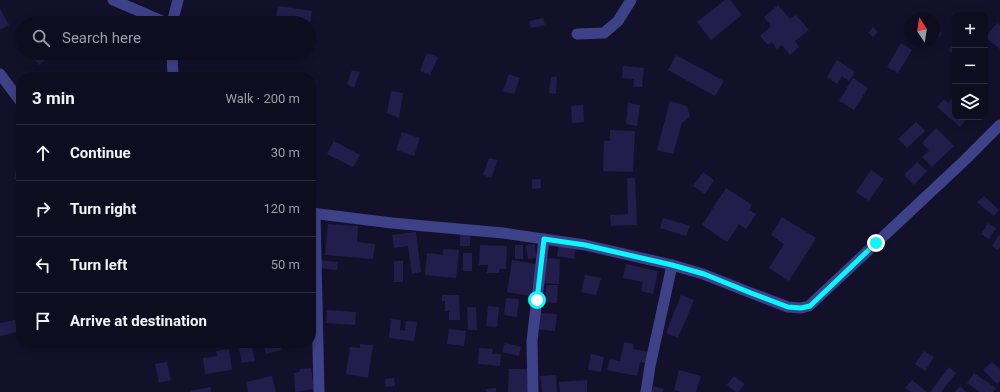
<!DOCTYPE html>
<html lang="en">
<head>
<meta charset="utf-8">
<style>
  :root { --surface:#0e0d20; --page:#171629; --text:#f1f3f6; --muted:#9b9ca5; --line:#2e2d3e }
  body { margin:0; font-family:Roboto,sans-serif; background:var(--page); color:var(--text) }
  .controls { position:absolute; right:12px; top:12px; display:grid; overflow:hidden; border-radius:8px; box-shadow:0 2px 10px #0003 }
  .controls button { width:36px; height:36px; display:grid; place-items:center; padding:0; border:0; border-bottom:1px solid var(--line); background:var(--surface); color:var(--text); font:20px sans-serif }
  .compass { position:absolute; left:904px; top:12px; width:36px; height:36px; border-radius:50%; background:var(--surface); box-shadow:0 2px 10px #0003; rotate:348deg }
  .stop { position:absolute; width:12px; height:12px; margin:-9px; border:3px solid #0af8fb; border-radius:50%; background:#fff }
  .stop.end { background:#0af8fb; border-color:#fff; box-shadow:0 1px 4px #0008 }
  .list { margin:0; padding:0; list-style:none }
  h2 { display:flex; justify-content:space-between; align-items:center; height:52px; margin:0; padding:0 16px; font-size:17px }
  h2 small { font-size:13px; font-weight:400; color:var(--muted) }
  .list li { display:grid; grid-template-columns:26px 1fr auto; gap:12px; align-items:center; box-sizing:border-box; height:56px; padding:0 16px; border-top:1px solid var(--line) }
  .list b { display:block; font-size:15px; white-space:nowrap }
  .list em { font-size:13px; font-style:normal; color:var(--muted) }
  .icon { flex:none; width:22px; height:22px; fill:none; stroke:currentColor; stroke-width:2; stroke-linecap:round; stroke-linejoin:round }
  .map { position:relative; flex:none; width:1000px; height:392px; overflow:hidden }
  .search { position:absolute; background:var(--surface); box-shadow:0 2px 10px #0003; left:16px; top:16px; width:300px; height:44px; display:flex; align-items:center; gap:10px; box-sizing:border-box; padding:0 14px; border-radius:22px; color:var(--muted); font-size:15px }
  .panel { position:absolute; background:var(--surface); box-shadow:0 2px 10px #0003; left:16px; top:72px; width:300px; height:276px; border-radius:16px }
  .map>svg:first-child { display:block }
  .building { fill:#221d4b }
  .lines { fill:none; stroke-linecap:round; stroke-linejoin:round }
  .minor { stroke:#3d4188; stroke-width:11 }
  .route { stroke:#0af8fb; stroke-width:5 }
</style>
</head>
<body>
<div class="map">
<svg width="1000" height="392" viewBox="0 0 1000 392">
  <rect width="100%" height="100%" fill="#13112a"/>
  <g class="building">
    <polygon points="725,0 730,0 742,15 711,40 697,22"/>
    <polygon points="778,5 790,19 796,15 809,30 795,41 799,47 790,55 782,45 777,49 772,42 768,45 760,36 771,26 764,17"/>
    <polygon points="278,6 312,11 310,23 275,23"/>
    <polygon points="0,9 9,25 0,30"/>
    <polygon points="543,18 545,25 531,28 529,21"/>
    <polygon points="997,23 1000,25 1000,49 985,37"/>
    <polygon points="873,27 878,32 873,37 868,33"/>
    <polygon points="934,28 942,33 936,42 934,41"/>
    <polygon points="955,42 955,56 948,50"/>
    <polygon points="901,43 912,50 898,73 887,67"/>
    <polygon points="38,53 40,53 46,59 39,65 33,58"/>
    <polygon points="427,53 438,57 430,75 420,71"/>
    <polygon points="676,55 724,81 715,96 668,70"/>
    <polygon points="837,60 855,72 849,81 842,76 837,84 827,77"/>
    <polygon points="623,66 644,68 642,87 633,87 634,79 622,78"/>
    <polygon points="352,70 360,72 354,88 347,84"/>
    <polygon points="509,74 520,78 514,94 503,91"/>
    <polygon points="551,77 557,77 556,94 549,93"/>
    <polygon points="853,78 868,88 854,110 839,101"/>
    <polygon points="391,91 403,93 399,118 387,113"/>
    <polygon points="955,95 955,117 968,117 960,127 937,107 944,99 948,103"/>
    <polygon points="670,101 687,106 690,117 682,123 673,154 657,150"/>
    <polygon points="628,103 640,105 637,126 626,124"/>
    <polygon points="583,105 584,122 572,123 571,106"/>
    <polygon points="916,122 925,131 907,148 898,139"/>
    <polygon points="936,128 954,146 932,167 922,157 929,150 922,143"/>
    <polygon points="610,130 635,131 633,172 603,171 604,141 610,141"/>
    <polygon points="402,132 420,138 414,156 396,150"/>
    <polygon points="334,141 360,155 353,167 327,154"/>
    <polygon points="489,158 498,160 491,178 483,175"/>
    <polygon points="18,161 21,162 21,181 14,179"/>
    <polygon points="917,162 927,171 914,185 904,175"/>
    <polygon points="871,170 884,179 869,201 856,192"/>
    <polygon points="703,172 714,180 705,194 693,186"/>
    <polygon points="627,178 635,178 637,225 611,226 610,215 628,214"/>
    <polygon points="532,179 541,179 541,188 532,189"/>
    <polygon points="726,188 752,205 749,210 756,214 746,229 739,224 727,242 702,225"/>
    <polygon points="984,196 999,210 994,216 977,202"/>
    <polygon points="782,217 816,238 789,281 769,268 784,244 771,235"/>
    <polygon points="663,218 690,226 686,236 660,228"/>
    <polygon points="988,223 996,228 989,239 981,234"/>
    <polygon points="328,224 358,226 357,242 375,244 373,259 325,255"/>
    <polygon points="416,232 421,272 412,274 408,246 394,248 392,235"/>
    <rect x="460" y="233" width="10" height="13"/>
    <polygon points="999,235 1000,236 1000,247 998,250 992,246"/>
    <polygon points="535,244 536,258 528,259 526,245"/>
    <polygon points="559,244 576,247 574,259 557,256"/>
    <polygon points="480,245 507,246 506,269 499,269 499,273 487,273 488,265 479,265"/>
    <rect x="515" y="245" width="8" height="14"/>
    <polygon points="443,249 459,250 456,278 425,275 427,253 443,255"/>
    <rect x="463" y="253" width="9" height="18"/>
    <polygon points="544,258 560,259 559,284 543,283"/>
    <polygon points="318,260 338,262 337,270 317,268"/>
    <polygon points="512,260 536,264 536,285 533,284 531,296 507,292"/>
    <rect x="394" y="261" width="9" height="21"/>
    <polygon points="626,264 658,271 653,294 641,291 643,282 623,278"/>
    <polygon points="585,275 601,278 596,295 581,292"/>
    <polygon points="546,285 558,285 557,303 545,302"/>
    <polygon points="442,295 459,295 460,320 449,320 449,311 445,311 445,301 442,301"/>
    <polygon points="681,295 694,300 678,338 666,333"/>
    <polygon points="506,298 519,299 517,317 504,315"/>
    <polygon points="488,306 499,307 497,327 486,326"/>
    <polygon points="467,307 476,307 477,330 468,330"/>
    <polygon points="327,310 356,312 355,325 326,323"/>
    <polygon points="537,313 557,314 555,331 535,329"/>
    <polygon points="391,319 401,320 400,330 405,331 406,321 417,322 414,341 389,338"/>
    <polygon points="15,320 17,332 0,336 0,323"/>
    <polygon points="449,329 466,331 464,346 447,344"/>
    <polygon points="624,342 634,344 633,349 652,352 650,364 640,362 637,376 607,370 610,359 620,361"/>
    <polygon points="238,343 251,343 255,361 242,363"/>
    <polygon points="263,343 279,343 281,350 266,354"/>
    <polygon points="505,343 521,347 519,356 502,352"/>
    <polygon points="360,344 373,345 368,378 346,374 350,347 360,348"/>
    <polygon points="479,348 493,349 492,354 501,354 500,366 478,364"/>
    <polygon points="229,349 232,370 205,374 203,358 217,356 216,351"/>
    <polygon points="924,351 934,357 925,371 915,364"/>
    <polygon points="591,354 604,357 601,372 588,370"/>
    <polygon points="167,362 171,380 159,383 155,364"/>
    <polygon points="992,362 1000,369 1000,381 997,384 983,370"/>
    <polygon points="949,367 956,373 941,392 930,392"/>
    <polygon points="311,368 314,389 295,392 294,373 300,372 299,369"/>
    <polygon points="509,369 531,369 531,392 508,392"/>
    <polygon points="679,370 701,376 696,392 681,392 674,390"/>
    <polygon points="974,373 996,388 993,392 980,392 967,383"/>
    <polygon points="556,375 557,392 542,392 540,376"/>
    <polygon points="272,376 276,392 248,392 246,382"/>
    <polygon points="734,376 745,384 738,392 736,392 727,385"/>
    <polygon points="394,378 395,386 386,387 385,379"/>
    <polygon points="587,380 587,392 560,392 559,382"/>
    <polygon points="912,380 927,392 911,392 905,388"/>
    <polygon points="653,386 664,389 663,392 652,392"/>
    <polygon points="960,386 966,392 955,392"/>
    <polygon points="210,387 211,392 191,392 191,391"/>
    <polygon points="496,388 496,392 486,392 486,389"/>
  </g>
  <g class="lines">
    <g class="minor">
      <polyline points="113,0 167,23"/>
      <polyline points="172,23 178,0"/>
      <polyline points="577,34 604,33 618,21 631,0"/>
      <polyline points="172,53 173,77"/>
      <polyline points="0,74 21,102"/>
      <polyline points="311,213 392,223 503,233 585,245 672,265 703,274 751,293 788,307 801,308 809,306 965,160 1000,125"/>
      <polyline points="315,213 319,392"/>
      <polyline points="533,392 532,341 544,239"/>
      <polyline points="646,392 650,366 672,265"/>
    </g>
  </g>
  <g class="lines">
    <polyline class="route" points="537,300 544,239 585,245 672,265 704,274 751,293 788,307 801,308 810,306 876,243"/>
  </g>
</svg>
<div class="controls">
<button>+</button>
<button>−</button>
<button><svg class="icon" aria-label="layers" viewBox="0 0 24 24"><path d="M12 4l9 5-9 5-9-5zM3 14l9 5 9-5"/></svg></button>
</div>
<svg class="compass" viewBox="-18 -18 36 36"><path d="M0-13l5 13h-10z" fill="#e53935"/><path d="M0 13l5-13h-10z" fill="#9b9ca5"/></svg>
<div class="stop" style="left:537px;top:300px"></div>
<div class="stop end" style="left:876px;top:243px"></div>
<div class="search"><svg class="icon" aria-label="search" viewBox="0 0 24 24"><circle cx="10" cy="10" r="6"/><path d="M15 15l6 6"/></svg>Search here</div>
<section class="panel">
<h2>3 min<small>Walk · 200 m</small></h2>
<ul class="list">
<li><svg class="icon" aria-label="ahead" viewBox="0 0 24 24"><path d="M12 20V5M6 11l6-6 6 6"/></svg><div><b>Continue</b></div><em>30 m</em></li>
<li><svg class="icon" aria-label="right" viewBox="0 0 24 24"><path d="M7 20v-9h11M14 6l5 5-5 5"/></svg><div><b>Turn right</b></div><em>120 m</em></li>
<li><svg class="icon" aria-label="left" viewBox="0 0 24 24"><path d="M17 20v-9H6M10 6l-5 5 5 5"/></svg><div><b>Turn left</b></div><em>50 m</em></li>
<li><svg class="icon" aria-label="arrive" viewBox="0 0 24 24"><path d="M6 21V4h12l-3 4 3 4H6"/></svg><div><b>Arrive at destination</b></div></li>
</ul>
</section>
</div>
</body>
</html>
